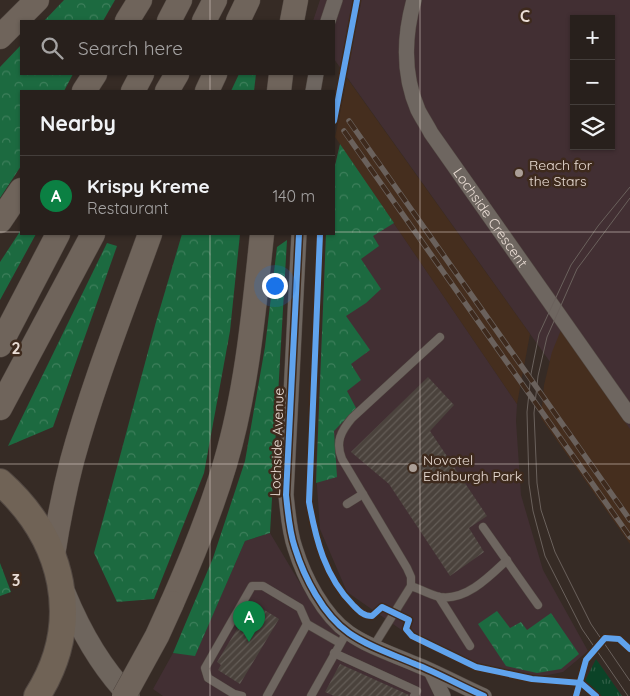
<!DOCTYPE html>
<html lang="en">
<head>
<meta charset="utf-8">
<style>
  :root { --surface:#28201c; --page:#342d29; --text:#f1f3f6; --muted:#a5a3a3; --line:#443e3b; --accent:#0b8043 }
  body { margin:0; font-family:Quicksand,sans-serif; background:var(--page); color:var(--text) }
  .controls { position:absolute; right:15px; top:15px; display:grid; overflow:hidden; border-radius:0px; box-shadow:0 1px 4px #0004 }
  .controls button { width:45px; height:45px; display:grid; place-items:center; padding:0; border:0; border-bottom:1px solid var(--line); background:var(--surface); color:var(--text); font:25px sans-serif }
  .you { position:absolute; left:274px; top:285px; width:18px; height:18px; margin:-12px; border:4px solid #fff; border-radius:50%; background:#1a73e8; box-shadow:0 0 0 8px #1a73e833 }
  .badge { display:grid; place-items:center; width:32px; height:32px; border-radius:50%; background:var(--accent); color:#fff; font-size:16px; font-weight:700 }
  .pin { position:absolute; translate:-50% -41px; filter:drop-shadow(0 1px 2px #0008) }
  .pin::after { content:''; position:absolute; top:26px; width:18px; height:15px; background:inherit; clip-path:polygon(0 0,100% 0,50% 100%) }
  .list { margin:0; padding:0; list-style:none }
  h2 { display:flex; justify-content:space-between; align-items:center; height:65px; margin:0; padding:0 20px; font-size:21px }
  h2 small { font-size:16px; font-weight:400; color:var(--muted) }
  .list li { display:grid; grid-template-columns:32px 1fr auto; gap:15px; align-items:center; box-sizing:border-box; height:80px; padding:0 20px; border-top:1px solid var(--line) }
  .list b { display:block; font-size:19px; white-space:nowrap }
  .list p { margin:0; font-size:16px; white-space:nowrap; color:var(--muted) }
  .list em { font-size:16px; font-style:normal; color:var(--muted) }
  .icon { flex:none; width:28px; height:28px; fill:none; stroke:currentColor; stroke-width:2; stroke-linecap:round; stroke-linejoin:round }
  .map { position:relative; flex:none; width:630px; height:696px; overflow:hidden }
  .search { position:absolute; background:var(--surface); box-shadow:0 1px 4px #0004; left:20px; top:20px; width:315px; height:55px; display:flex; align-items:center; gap:12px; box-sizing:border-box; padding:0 18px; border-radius:0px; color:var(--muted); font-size:19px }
  .panel { position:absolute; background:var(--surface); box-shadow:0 1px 4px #0004; left:20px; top:90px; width:315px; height:145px; border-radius:0px }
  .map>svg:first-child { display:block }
  .commercial { fill:#422f33; fill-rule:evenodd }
  .built { fill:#452e1e }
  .grass { fill:url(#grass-tufts) }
  .forest { fill:url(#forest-crowns) }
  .building { fill:url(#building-hatch) }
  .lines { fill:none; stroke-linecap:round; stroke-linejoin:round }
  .lane-casing { stroke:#524842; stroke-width:9 }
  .street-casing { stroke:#524842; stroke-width:16 }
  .secondary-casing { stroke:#524842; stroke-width:22 }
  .primary-casing { stroke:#524842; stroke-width:25 }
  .highway-casing { stroke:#524842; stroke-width:28 }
  .lane { stroke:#6e6660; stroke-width:8 }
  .street { stroke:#6e6660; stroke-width:15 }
  .secondary { stroke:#6e655d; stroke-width:21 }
  .primary { stroke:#6f645b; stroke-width:24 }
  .highway { stroke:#706356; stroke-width:26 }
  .tram { stroke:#6a615c; stroke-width:1 }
  .rail-casing { stroke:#6a615c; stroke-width:5.5 }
  .rail { stroke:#3e2a1d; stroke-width:4; stroke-dasharray:11; stroke-linecap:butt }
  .primary-bridge-casing { stroke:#524842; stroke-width:25; stroke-linecap:butt }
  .primary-bridge { stroke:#6f645b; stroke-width:24 }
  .cycleway-casing { stroke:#3e2a1d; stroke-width:9 }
  .cycleway { stroke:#60a3ed; stroke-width:6 }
  .grid { fill:none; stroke:#eaddd5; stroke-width:1; stroke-opacity:0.55 }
  .poi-dot { fill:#ab9f97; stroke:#3e2a1d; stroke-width:2 }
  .labels { text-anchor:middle; stroke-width:5; stroke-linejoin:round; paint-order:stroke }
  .poi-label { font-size:14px; fill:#eaddd5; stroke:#3e2a1d; text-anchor:start }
  .street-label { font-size:14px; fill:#eaddd5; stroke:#3e2a1d }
  .grid-label { font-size:16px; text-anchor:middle; font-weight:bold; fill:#eaddd5; stroke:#3e2a1d; stroke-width:5; stroke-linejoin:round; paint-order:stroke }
</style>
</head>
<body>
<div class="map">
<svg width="630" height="696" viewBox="0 0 630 696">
  <defs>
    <pattern id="grass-tufts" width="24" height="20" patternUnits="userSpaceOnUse" patternTransform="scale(1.25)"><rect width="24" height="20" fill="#0b4327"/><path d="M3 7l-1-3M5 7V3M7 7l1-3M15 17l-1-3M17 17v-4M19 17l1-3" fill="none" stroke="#2f5e45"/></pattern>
    <pattern id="forest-crowns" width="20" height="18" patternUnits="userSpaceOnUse" patternTransform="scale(1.25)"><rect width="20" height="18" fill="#1c6a40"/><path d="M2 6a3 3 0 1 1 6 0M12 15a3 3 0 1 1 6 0" fill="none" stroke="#3d7f5b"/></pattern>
    <pattern id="building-hatch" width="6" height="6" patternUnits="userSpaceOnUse" patternTransform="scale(1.25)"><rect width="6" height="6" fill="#4a423c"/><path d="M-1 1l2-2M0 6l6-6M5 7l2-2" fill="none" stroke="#645d57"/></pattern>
  </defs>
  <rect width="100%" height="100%" fill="#362b25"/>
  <g class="commercial">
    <path d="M 320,0 L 630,0 L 630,474 L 334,59 L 334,21 L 313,21 ZM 574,19 L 611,19 L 611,146 L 574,146 Z"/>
    <polygon points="340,144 517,404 516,421 521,495 543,570 588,651 563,672 538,677 479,664 403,631 347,592 320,529 316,472 326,234 334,234 334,170"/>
    <polygon points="270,533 316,610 351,643 425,675 434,696 163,696 153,689 173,653 195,655 245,541"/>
  </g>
  <g class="built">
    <polygon points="347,78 530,334 517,404 335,137"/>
    <polygon points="561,330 630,429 630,544 541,418 544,385 552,352"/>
  </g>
  <polygon class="grass" points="596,659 622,696 602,696 585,681"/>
  <g class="forest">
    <polygon points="64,0 115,0 103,21 44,21"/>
    <polygon points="21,45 21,74 73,74 64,91 21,91 21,166 0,198 0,67"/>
    <polygon points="239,74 256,74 254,91 231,91"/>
    <polygon points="340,144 394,223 373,236 379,246 361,259 381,289 366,303 346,316 370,350 351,364 361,380 347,391 356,408 334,431 337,477 316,483 326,234 334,234 334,170"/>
    <polygon points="21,230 21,234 36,234 0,300 0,262"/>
    <polygon points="182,234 240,234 230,331 204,473 154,599 117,602 94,553 156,322"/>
    <polygon points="287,240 270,533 245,541 195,656 173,653 213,558 245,461 265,347 277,247"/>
    <polygon points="107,243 117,246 53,427 8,446"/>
    <polygon points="0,563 11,592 0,596"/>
    <polygon points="497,611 510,628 521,622 527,630 551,613 579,654 561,669 537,673 506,666 478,624"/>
  </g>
  <g class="building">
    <polygon points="428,377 454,405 430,431 487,516 469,528 484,552 450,576 389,484 351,452"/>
    <polygon points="253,603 279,619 240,684 218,670 221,665 217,662"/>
    <polygon points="340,664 409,695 408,696 334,696 325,692"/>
  </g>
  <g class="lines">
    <g class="lane-casing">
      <g id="lane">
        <polyline points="347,504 363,494"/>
        <polyline points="483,527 538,605"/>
        <path d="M 411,586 C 420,589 430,595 440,597 C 466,601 490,576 507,560"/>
        <polyline points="439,597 470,646"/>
        <path d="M 373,647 L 411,586 L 411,577 L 407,568 L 342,459 C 335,442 341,431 352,418 L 440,337"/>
        <polyline points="334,653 417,691 414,696"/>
        <polyline points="242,696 234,694 208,678 205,668 252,586 263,586 300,608 307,624"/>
        <polyline points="267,696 307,624 340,643"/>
        <polyline points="311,696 347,632"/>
      </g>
    </g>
    <g class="street-casing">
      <g id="street">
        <path id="s1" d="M 414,0 C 404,36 403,75 418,110 C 422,118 427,125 431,133 L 630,416"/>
        <polyline points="328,21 335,0"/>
        <polyline points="313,91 316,74"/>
        <path d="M 299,234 L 286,495 C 288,512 289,531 295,548 C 304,577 323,615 349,633 C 369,647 392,654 415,664 C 438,673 461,686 484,696"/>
        <polyline points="432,673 443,696"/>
      </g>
    </g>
    <g class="secondary-casing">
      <path id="secondary" d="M 65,593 C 81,632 100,666 129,696"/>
    </g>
    <g class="primary-casing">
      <g id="primary">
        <polyline points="127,21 140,0"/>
        <polyline points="169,21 180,0"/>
        <polyline points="204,21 215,0"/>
        <polyline points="238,21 248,0"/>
        <polyline points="292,21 296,0"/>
        <polyline points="0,37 37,0"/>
        <polyline points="84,91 95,74"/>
        <polyline points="133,91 142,74"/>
        <polyline points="167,91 177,74"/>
        <polyline points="207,91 215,74"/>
        <polyline points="279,91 281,74"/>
        <polyline points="0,221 21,190"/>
        <polyline points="0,345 58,234"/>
        <polyline points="0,408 93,234"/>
        <path d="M 53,555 C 58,523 64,492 72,461 C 93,384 123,309 150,234"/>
        <path d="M 172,603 C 192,558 211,511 225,464 C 247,390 254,310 262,234"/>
      </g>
    </g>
    <g class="highway-casing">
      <path id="highway" d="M 0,482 C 64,539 84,622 37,696"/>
    </g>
    <use href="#lane" class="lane"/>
    <use href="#street" class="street"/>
    <use href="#secondary" class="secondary"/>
    <use href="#primary" class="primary"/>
    <use href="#highway" class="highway"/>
    <g class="tram">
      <polyline points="630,198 577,269 547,337 538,376 534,413 537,483 541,510 555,552 591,624 630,681"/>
      <polyline points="628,696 582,629 545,556 533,511 529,484 527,412 531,374 539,334 571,265 598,226 630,187"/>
    </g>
    <g class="rail-casing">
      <g id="rail">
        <polyline points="349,121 630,520"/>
        <polyline points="344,131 630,537"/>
      </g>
    </g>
    <use href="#rail" class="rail"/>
    <g class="primary-bridge-casing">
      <polyline id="primary-bridge" points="124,696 157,636 172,603"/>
    </g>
    <use href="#primary-bridge" class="primary-bridge"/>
    <g class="cycleway-casing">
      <g id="cycleway">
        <polyline points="334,121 357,0"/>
        <path d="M 299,234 L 286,495 C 288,512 289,531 295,548 C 304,577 323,615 349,633 C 369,647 392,654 415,664 C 438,673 461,686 484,696"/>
        <path d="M 320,234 L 309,502 C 316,540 325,577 353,605 C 359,611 363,616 372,616 L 382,607 L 409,620 L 406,629 L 412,636 L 476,667 L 532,679 L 581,683 L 596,696"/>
        <polyline points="576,696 586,660 605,638 619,639 630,649"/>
      </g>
    </g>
    <use href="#cycleway" class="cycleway"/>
  </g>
  <path class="grid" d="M 210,0 L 210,21M 420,0 L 420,696M 210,74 L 210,91M 0,232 L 21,232M 334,232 L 630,232M 210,234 L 210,696M 0,464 L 630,464"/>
  <g class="poi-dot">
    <circle cx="519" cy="173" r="5"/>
    <circle cx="413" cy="468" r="5"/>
  </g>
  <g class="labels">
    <g class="poi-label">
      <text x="529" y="170">Reach for<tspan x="529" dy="16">the Stars</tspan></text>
      <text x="423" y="465">Novotel<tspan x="423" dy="16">Edinburgh Park</tspan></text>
    </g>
    <g class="street-label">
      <text dy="5" stroke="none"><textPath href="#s1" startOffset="242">Lochside Crescent</textPath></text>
      <text transform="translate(277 442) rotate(-88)" y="5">Lochside Avenue</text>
    </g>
  </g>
  <g class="grid-label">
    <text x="525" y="22">C</text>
    <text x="16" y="354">2</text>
    <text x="16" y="586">3</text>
  </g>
</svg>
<div class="controls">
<button>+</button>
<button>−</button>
<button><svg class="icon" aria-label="layers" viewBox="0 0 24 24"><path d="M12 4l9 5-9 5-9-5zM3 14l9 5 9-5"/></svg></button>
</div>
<div class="you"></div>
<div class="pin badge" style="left:249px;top:642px">A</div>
<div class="search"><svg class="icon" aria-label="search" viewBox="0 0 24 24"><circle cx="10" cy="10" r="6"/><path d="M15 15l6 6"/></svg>Search here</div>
<section class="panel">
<h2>Nearby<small></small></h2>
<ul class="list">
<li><span class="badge">A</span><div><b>Krispy Kreme</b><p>Restaurant</p></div><em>140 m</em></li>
</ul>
</section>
</div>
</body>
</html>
